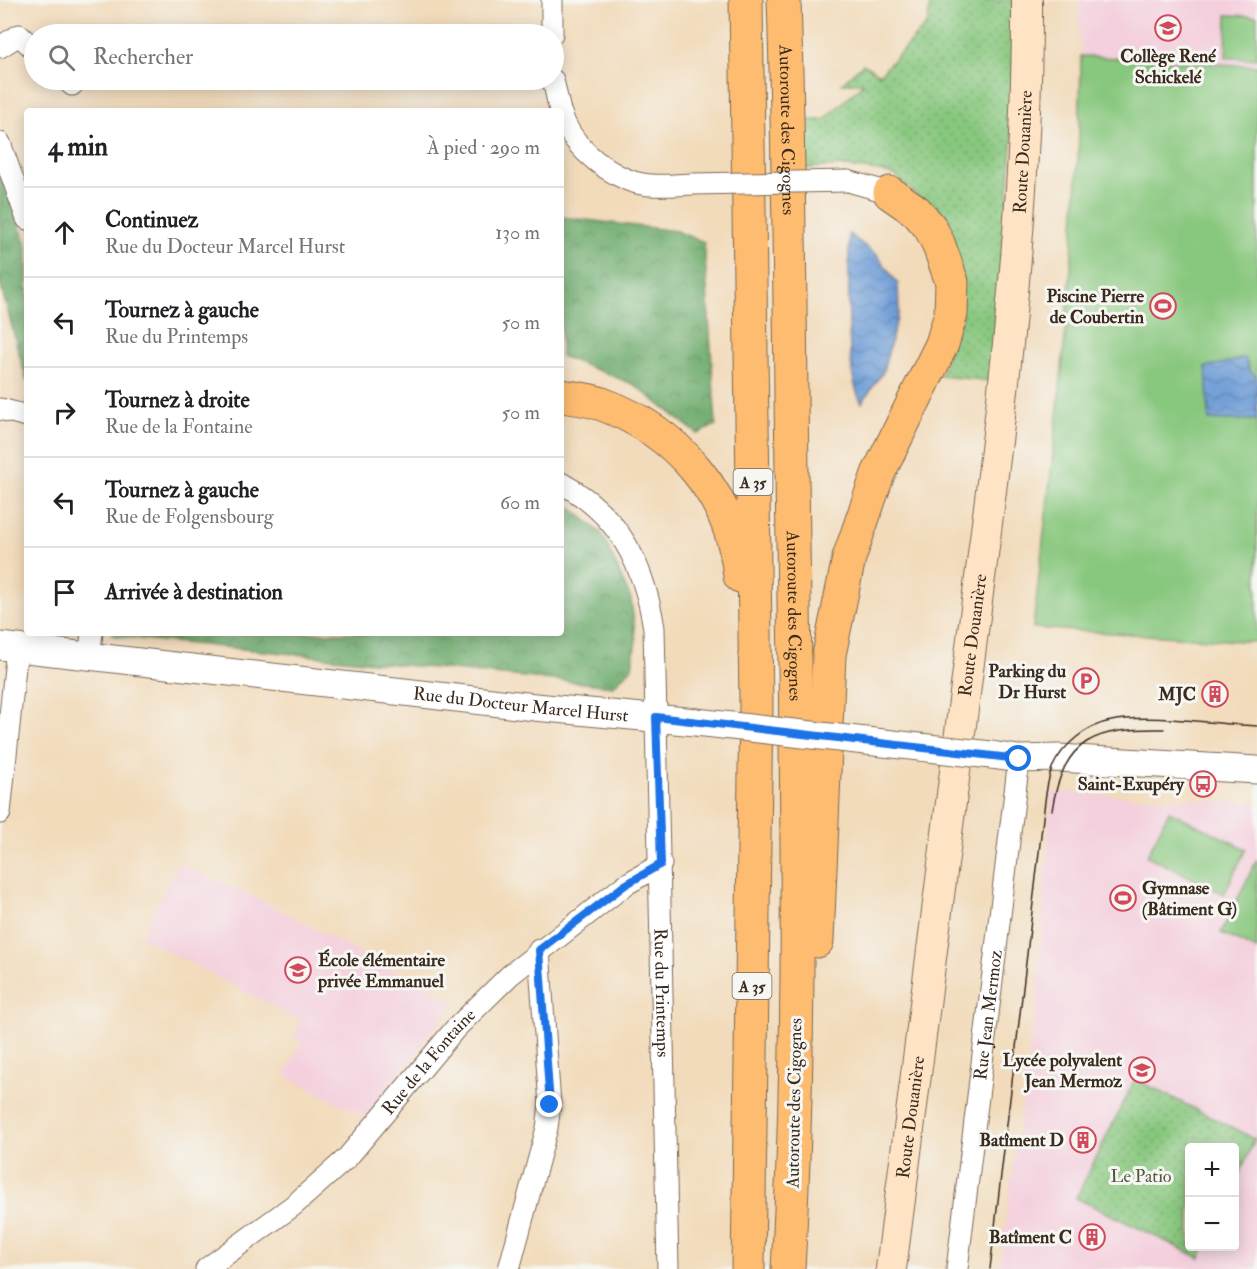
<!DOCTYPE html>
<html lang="fr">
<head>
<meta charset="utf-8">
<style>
  :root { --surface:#fff; --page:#f6f6f6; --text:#202124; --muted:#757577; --line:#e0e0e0 }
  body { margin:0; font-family:"IM FELL Double Pica",serif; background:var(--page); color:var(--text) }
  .controls { position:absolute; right:18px; bottom:18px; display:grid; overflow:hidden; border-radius:6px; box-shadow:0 3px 15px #0003 }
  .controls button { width:54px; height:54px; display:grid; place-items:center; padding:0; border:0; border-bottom:2px solid var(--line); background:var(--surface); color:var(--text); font:30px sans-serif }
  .stop { position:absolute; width:18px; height:18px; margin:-14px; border:4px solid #1a73e8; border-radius:50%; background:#fff }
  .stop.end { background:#1a73e8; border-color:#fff; box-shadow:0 2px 6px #0008 }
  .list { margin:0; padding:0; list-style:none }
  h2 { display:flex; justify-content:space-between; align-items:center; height:78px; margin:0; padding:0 24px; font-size:26px }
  h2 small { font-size:20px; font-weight:400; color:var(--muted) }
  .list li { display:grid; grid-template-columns:39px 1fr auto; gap:18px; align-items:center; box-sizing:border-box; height:90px; padding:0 24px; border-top:2px solid var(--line) }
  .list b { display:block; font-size:22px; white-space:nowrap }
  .list p { margin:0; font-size:20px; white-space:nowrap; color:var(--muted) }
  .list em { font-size:20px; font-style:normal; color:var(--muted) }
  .icon { flex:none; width:33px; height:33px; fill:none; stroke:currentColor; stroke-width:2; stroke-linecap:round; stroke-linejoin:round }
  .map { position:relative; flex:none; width:1257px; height:1269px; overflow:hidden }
  .search { position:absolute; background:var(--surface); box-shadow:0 3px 15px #0003; left:24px; top:24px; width:540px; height:66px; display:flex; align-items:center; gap:15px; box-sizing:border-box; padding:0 21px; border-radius:33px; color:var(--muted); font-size:22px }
  .panel { position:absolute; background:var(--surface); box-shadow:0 3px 15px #0003; left:24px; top:108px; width:540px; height:528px; border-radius:6px }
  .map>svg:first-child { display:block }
  .built { fill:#f4cfdd; fill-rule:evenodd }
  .grass { fill:url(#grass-dots); stroke:#62784e; stroke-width:1.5 }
  .forest { fill:url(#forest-crowns); stroke:#546b46; stroke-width:1.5 }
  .pitch { fill:#88c77e; stroke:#62784e; stroke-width:1.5 }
  .water { fill:url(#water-waves); stroke:#54647a; stroke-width:1.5 }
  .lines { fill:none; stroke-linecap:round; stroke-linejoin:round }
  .minor-casing { stroke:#7b6855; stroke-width:23 }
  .tertiary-casing { stroke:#7b6855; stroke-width:29 }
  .secondary-casing { stroke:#7b6855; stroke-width:32 }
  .motorway-casing { stroke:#7b6855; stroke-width:35 }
  .minor { stroke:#fff; stroke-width:21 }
  .tertiary { stroke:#fff; stroke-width:27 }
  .secondary { stroke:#fee4c5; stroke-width:30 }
  .motorway { stroke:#fdbc6f; stroke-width:33 }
  .tram { stroke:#3b2a1e; stroke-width:1.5 }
  .minor-bridge-casing { stroke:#7b6855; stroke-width:23; stroke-linecap:butt }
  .tertiary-bridge-casing { stroke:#7b6855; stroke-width:29; stroke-linecap:butt }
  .minor-bridge { stroke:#fff; stroke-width:21 }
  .tertiary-bridge { stroke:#fff; stroke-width:27 }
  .route { stroke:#1a73e8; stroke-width:8 }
  .labels { text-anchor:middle; stroke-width:6; stroke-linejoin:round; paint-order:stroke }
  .shield { fill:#f6f6f2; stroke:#73675e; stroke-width:1.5 }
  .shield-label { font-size:16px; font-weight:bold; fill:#3b2a1e }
  .poi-label { font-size:18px; font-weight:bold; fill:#3b2a1e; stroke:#f6f6f2; text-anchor:end }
  .street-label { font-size:18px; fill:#3b2a1e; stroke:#f6f6f2 }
  .park-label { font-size:18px; fill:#52593b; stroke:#f6f6f2 }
</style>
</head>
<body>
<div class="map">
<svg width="1257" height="1269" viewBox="0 0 1257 1269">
  <defs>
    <pattern id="grass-dots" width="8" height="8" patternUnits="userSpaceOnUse" patternTransform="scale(1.5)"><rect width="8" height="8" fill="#88c77e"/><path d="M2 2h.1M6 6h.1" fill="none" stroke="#70a267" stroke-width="1.8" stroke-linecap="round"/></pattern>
    <pattern id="forest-crowns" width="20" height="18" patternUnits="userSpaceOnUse" patternTransform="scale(1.5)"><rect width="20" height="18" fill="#6eac6d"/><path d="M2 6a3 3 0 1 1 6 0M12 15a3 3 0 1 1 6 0" fill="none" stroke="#5c8c59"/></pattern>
    <pattern id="water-waves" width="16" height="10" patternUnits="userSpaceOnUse" patternTransform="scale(1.5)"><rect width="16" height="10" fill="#6e9dd7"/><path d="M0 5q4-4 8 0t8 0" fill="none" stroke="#5c80ae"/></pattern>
  </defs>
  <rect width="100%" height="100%" fill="#f6f6f2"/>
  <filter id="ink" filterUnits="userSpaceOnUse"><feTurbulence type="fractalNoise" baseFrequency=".0167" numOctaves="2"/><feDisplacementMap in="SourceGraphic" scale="12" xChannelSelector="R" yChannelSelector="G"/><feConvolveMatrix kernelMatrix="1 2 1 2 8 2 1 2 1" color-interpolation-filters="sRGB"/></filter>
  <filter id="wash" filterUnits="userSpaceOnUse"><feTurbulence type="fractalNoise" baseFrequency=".008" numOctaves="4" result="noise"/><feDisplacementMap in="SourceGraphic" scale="24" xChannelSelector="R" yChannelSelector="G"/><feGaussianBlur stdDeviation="1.35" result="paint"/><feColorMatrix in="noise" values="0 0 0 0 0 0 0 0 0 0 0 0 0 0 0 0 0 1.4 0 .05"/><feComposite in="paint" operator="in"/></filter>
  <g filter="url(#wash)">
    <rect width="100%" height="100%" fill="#f2dbbb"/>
    <g class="built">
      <polygon points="1078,0 1257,0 1257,66 1081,56"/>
      <path d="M 1051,792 L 1257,803 L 1257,1269 L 999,1269 L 1038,992 ZM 1190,1148 L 1234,1148 L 1234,1246 L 1190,1246 Z"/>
      <polygon points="178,864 250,895 455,1002 365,1117 285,1075 302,1041 294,1037 301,1021 141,937"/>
    </g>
    <g class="grass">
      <polygon points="930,0 1014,0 1014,121 993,381 940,376 962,317 915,193 896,176 880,171 839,166 798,169 804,120 824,120 864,83 842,83 863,64 880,74 928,23"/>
      <polygon points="1135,1079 1255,1139 1235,1183 1234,1148 1190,1148 1190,1246 1205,1247 1200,1258 1076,1198"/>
    </g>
    <g class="forest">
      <polygon points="0,173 27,247 27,382 0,283"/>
      <polygon points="562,217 676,231 704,242 716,425 698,434 633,384 561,356"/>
      <polygon points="561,499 602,534 631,599 636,640 632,668 613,686 114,636 111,633 561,633"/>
    </g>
    <g class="pitch">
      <polygon points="1227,15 1257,16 1257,59 1226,58"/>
      <path d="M 1081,56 L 1257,66 L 1257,642 L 1033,628 C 1055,438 1079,248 1081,56 Z"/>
      <polygon points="1169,811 1246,849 1224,894 1147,856"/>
      <polygon points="1257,859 1257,950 1221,933"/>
    </g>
    <g class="water">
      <path d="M 849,234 L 878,256 L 898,284 L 899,311 L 883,372 L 862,403 C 843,375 850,272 849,234 Z"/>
      <polygon points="1245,358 1250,371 1257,377 1257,420 1209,420 1206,367"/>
    </g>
  </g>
  <g filter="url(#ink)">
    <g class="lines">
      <g class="minor-casing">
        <g id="minor">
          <polyline points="552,0 552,34"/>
          <polyline points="0,47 19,35 34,49"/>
          <polyline points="67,80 72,85"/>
          <polyline points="553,80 560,111"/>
          <path d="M 561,113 C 570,143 599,168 628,180 C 647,188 672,185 692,184"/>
          <polyline points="0,143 27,219"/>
          <polyline points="848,181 890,193"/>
          <polyline points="0,409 27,416"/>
          <path id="s1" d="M 561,483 C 619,514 644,565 654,628 L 668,1269"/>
          <polyline points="89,657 92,633"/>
          <polyline points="0,813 17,648"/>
          <path id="s2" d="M 206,1269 L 294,1205 L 347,1158 L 455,1029 L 510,975 L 625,885 L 661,864"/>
          <polyline points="509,1269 547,1128 550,1105 539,950"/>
          <path id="s3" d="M 957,1269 L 1019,759"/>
        </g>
      </g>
      <g class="tertiary-casing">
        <g id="tertiary">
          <path id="s4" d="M 0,646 L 535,707 L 696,722"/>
          <polyline points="991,755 1019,759 1059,758 1257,770"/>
        </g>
      </g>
      <g class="secondary-casing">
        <g id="secondary">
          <path id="s5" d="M 891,1269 C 918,1059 945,849 972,639 C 1000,427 1028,214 1027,0"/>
        </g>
      </g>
      <g class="motorway-casing">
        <g id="motorway">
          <polyline points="746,0 756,703 748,1269"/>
          <path id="s6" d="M 784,0 C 790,180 790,362 793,542 C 797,784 802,1027 788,1269"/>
          <path d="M 561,396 C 574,398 589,399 602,404 C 678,432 732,495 740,576"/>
          <polyline points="817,941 829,655 849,558 878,474 942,344 951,314 952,282 938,243 930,227 916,211 890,193"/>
        </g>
      </g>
      <use href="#minor" class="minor"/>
      <use href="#tertiary" class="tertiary"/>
      <use href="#secondary" class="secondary"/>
      <use href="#motorway" class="motorway"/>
      <g class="tram">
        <path d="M 1052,810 C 1064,737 1096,728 1164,729"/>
        <path d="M 990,1269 L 1043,818 C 1045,802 1046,784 1052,768 C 1062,746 1086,725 1111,721 C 1149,713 1216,724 1257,726"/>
      </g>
      <g class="minor-bridge-casing">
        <polyline id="minor-bridge" points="692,184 848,181"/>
      </g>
      <g class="tertiary-bridge-casing">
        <polyline id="tertiary-bridge" points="696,722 991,755"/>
      </g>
      <use href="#minor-bridge" class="minor-bridge"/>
      <use href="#tertiary-bridge" class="tertiary-bridge"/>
    </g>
  </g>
  <g class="lines" filter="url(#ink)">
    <polyline class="route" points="550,1105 539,950 625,885 661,864 656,717 1019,759"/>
  </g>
  <defs>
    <g id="school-ring" transform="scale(1.35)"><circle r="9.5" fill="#f6f6f2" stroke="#d1495b" stroke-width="1.5"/><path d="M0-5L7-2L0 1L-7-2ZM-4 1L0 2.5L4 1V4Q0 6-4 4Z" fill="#d1495b"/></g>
    <g id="stadium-ring" transform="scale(1.35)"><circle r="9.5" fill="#f6f6f2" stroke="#d1495b" stroke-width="1.5"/><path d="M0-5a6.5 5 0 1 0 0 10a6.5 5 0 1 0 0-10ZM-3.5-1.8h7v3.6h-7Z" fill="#d1495b"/></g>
    <g id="parking-ring" transform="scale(1.35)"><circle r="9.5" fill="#f6f6f2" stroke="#d1495b" stroke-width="1.5"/><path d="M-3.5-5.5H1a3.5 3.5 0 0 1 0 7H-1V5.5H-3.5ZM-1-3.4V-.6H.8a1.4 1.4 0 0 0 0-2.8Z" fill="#d1495b"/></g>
    <g id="building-ring" transform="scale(1.35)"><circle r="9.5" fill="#f6f6f2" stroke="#d1495b" stroke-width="1.5"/><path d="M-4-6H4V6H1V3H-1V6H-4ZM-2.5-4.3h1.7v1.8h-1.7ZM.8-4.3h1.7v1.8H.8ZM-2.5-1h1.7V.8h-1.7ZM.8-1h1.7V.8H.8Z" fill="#d1495b"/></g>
    <g id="bus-ring" transform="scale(1.35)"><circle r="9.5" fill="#f6f6f2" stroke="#d1495b" stroke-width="1.5"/><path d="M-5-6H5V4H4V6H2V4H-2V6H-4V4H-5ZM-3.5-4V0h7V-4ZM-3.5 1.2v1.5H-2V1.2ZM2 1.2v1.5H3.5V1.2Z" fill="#d1495b"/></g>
  </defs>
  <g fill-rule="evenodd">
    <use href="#school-ring" x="1168" y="28"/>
    <use href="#stadium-ring" x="1163" y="306"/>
    <use href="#parking-ring" x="1086" y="681"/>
    <use href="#building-ring" x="1215" y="694"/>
    <use href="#bus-ring" x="1203" y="784"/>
    <use href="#stadium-ring" x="1123" y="898"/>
    <use href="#school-ring" x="298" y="970"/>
    <use href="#school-ring" x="1142" y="1070"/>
    <use href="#building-ring" x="1083" y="1140"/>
    <use href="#building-ring" x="1092" y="1237"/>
  </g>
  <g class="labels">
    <g class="shield">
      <rect x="733.5" y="469" width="39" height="26" rx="4.5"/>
      <rect x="732.5" y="973" width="39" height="26" rx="4.5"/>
    </g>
    <g class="shield-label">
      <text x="753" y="488">A 35</text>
      <text x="752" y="992">A 35</text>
    </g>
    <g class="poi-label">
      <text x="1168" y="62" text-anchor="middle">Collège René<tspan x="1168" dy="21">Schickelé</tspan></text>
      <text x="1144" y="302">Piscine Pierre<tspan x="1144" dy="21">de Coubertin</tspan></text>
      <text x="1066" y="677">Parking du<tspan x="1066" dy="21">Dr Hurst</tspan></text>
      <text x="1196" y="700">MJC</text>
      <text x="1184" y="790">Saint-Exupéry</text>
      <text x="1142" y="894" text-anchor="start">Gymnase<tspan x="1142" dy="21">(Bâtiment G)</tspan></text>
      <text x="318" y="966" text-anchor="start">École élémentaire<tspan x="318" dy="21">privée Emmanuel</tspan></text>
      <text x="1122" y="1066">Lycée polyvalent<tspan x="1122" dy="21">Jean Mermoz</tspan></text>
      <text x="1064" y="1146">Batîment D</text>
      <text x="1072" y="1243">Batîment C</text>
    </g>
    <g class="street-label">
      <text dy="6" stroke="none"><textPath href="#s6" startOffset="130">Autoroute des Cigognes</textPath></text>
      <text dy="6" stroke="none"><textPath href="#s5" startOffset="1125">Route Douanière</textPath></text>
      <text dy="6" stroke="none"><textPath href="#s6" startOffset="616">Autoroute des Cigognes</textPath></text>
      <text dy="6" stroke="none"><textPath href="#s5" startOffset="639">Route Douanière</textPath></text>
      <text dy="6" stroke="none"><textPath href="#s4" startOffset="524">Rue du Docteur Marcel Hurst</textPath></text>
      <text dy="6" stroke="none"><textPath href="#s1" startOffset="544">Rue du Printemps</textPath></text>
      <text dy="6" stroke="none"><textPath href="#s3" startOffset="256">Rue Jean Mermoz</textPath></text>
      <text dy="6" stroke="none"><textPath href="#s2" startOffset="306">Rue de la Fontaine</textPath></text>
      <text transform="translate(794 1103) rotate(-89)" y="6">Autoroute des Cigognes</text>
      <text dy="6" stroke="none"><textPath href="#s5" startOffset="153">Route Douanière</textPath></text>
    </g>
    <g class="park-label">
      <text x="1141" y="1182">Le Patio</text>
    </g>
  </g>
</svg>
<div class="controls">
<button>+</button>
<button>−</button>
</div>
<div class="stop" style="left:1019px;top:759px"></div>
<div class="stop end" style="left:550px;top:1105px"></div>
<div class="search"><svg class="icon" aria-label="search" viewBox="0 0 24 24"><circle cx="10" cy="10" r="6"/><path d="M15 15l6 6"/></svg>Rechercher</div>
<section class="panel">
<h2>4 min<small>À pied · 290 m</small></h2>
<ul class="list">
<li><svg class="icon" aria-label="ahead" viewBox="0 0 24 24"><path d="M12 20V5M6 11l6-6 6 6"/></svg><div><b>Continuez</b><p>Rue du Docteur Marcel Hurst</p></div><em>130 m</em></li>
<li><svg class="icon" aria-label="left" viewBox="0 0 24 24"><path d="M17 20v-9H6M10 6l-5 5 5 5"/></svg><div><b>Tournez à gauche</b><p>Rue du Printemps</p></div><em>50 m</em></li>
<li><svg class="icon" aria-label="right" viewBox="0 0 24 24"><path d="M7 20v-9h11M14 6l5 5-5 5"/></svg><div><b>Tournez à droite</b><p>Rue de la Fontaine</p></div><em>50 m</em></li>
<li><svg class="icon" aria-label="left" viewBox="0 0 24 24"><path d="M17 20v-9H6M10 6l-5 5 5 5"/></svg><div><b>Tournez à gauche</b><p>Rue de Folgensbourg</p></div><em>60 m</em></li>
<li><svg class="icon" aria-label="arrive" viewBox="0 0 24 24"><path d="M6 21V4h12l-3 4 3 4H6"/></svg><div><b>Arrivée à destination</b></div></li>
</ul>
</section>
</div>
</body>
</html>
